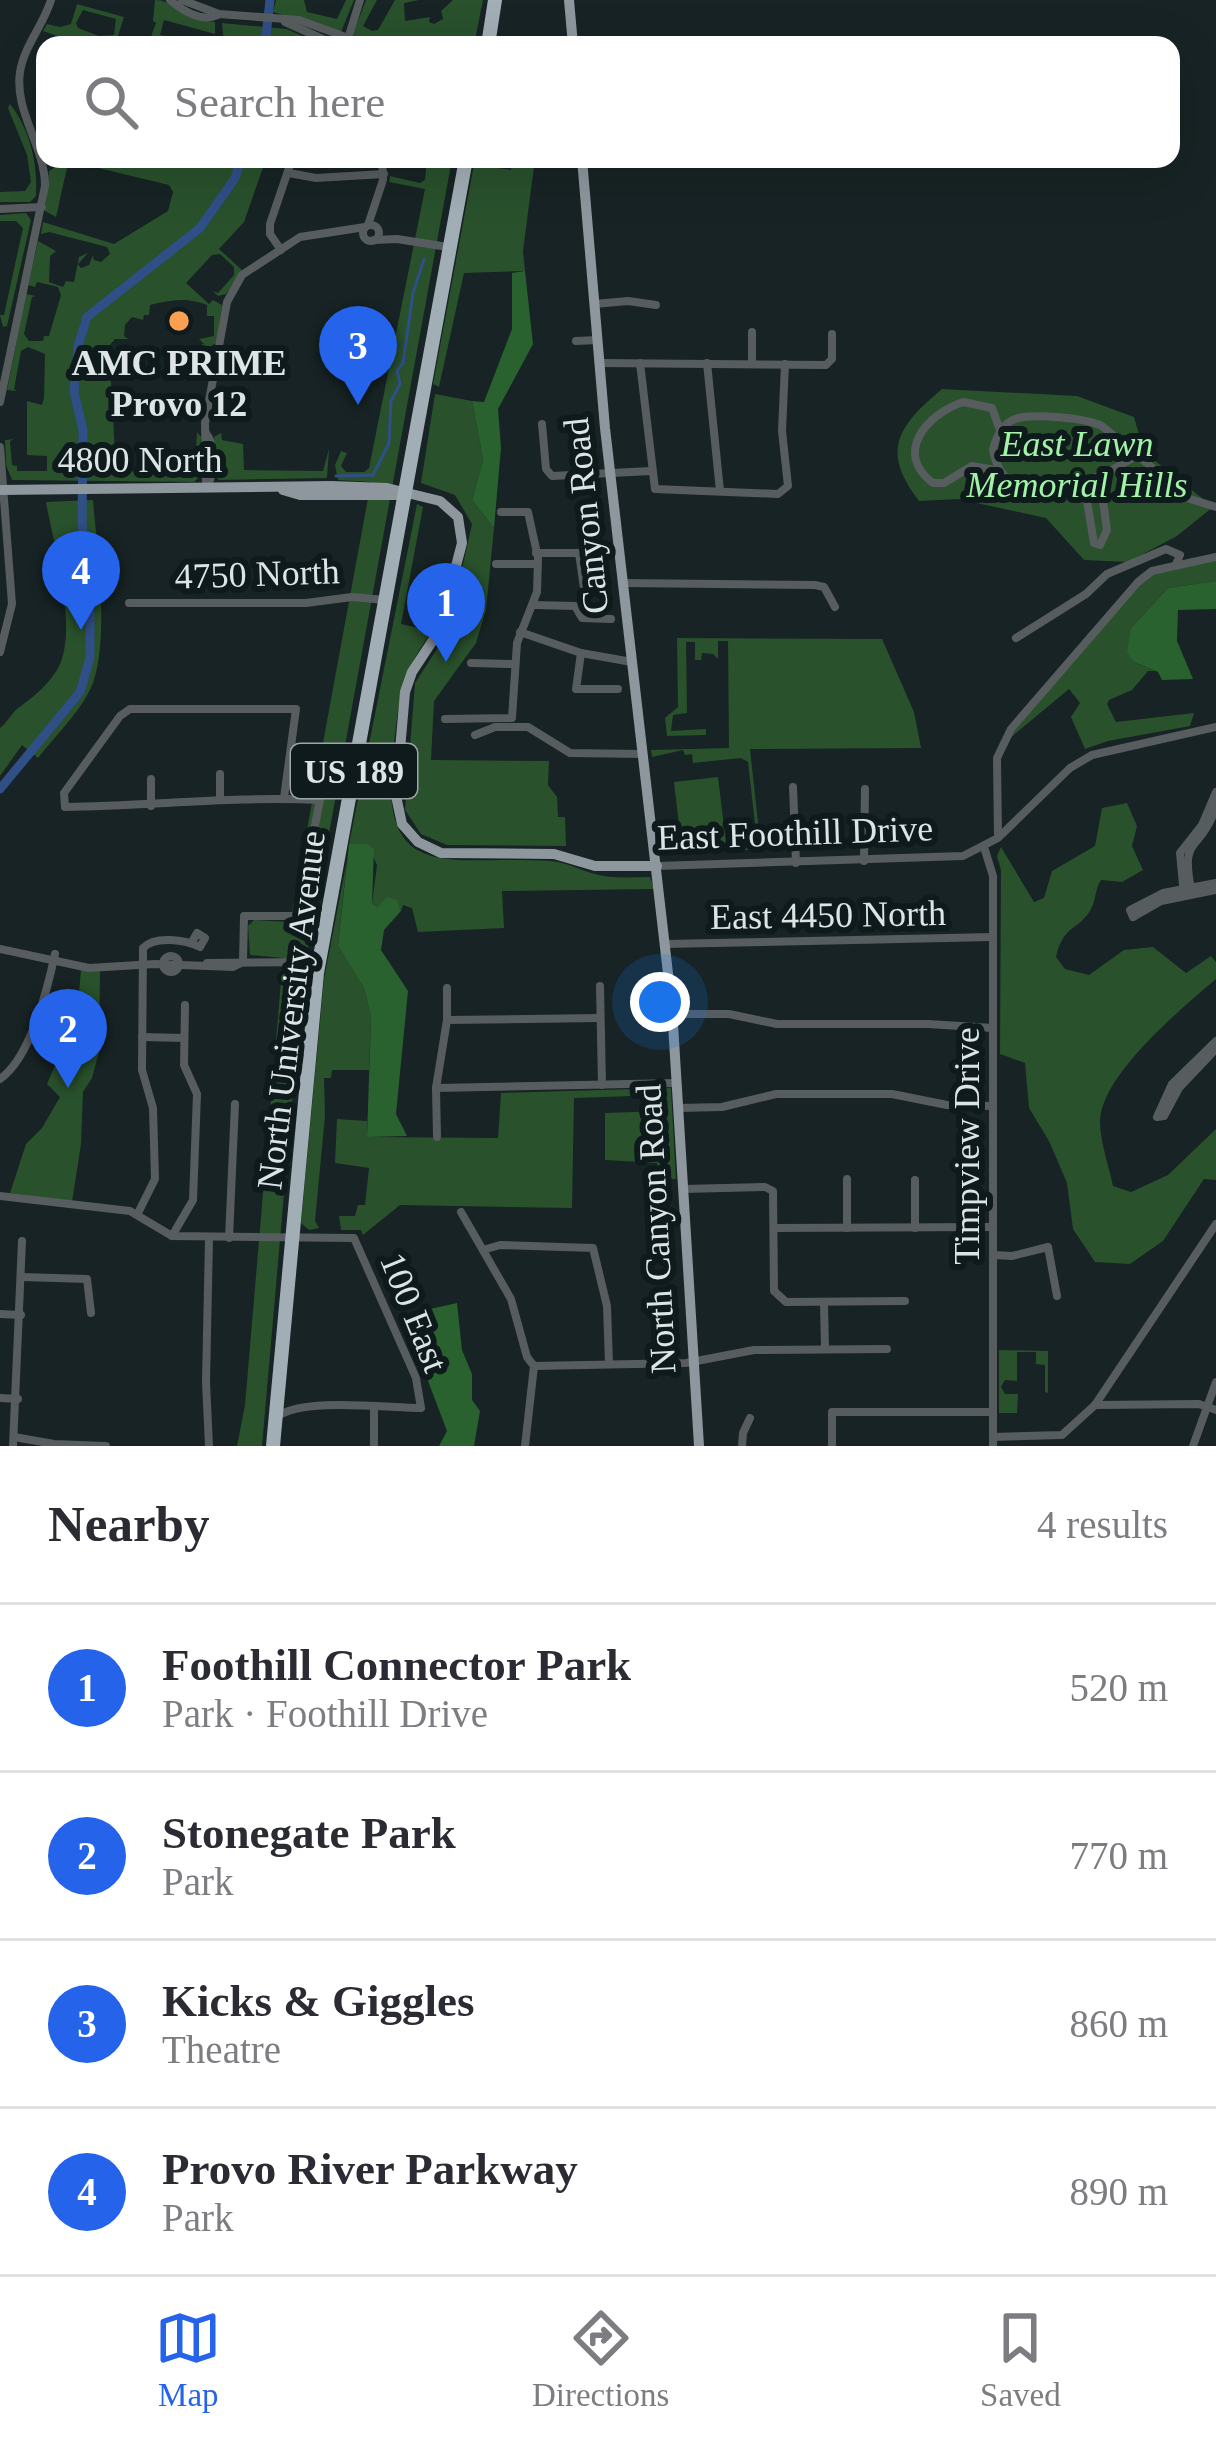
<!DOCTYPE html>
<html lang="en">
<head>
<meta charset="utf-8">
<style>
  :root { --surface:#fff; --page:#f2f2f3; --text:#2b2b33; --muted:#7c7c81; --line:#e1e1e2; --accent:#2563eb }
  body { margin:0; font-family:Georgia,serif; background:var(--page); color:var(--text) }
  .you { position:absolute; left:660px; top:1002px; width:42px; height:42px; margin:-30px; border:9px solid #fff; border-radius:50%; background:#1a73e8; box-shadow:0 0 0 18px #1a73e833 }
  .badge { display:grid; place-items:center; width:78px; height:78px; border-radius:50%; background:var(--accent); color:#fff; font-size:39px; font-weight:700 }
  .pin { position:absolute; translate:-50% -99px; filter:drop-shadow(0 3px 6px #0008) }
  .pin::after { content:''; position:absolute; top:63px; width:42px; height:36px; background:inherit; clip-path:polygon(0 0,100% 0,50% 100%) }
  .list { margin:0; padding:0; list-style:none }
  h2 { display:flex; justify-content:space-between; align-items:center; height:156px; margin:0; padding:0 48px; font-size:51px }
  h2 small { font-size:39px; font-weight:400; color:var(--muted) }
  .list li { display:grid; grid-template-columns:78px 1fr auto; gap:36px; align-items:center; box-sizing:border-box; height:168px; padding:0 48px; border-top:3px solid var(--line) }
  .list b { display:block; font-size:45px; white-space:nowrap }
  .list p { margin:0; font-size:39px; white-space:nowrap; color:var(--muted) }
  .list em { font-size:39px; font-style:normal; color:var(--muted) }
  .icon { flex:none; width:66px; height:66px; fill:none; stroke:currentColor; stroke-width:2; stroke-linecap:round; stroke-linejoin:round }
  .map { position:relative; flex:none; width:1216px; height:1446px; overflow:hidden }
  .search { position:absolute; background:var(--surface); box-shadow:0 12px 48px #0002; left:36px; right:36px; top:36px; height:132px; display:flex; align-items:center; gap:30px; box-sizing:border-box; padding:0 42px; border-radius:24px; color:var(--muted); font-size:45px }
  .sheet { height:828px; background:var(--surface) }
  nav { display:flex; justify-content:space-around; align-items:center; box-sizing:border-box; height:168px; border-top:3px solid var(--line); background:var(--surface); font-size:33px; color:var(--muted) }
  nav a { display:grid; justify-items:center; gap:6px }
  nav .on { color:var(--accent) }
  .map>svg:first-child { display:block }
  .green { fill:#29512c; fill-rule:evenodd }
  .forest { fill:#29622f }
  .lines { fill:none; stroke-linecap:round; stroke-linejoin:round }
  .stream { stroke:#304f87; stroke-width:3 }
  .river { stroke:#304f87; stroke-width:9 }
  .minor { stroke:#575c5f; stroke-width:8 }
  .major { stroke:#8d979d; stroke-width:10 }
  .highway { stroke:#a2aeb6; stroke-width:14 }
  .poi-dot { fill:#fb9f50; stroke:#0e1a1b; stroke-width:4.5 }
  .labels { text-anchor:middle; stroke-width:12; stroke-linejoin:round; paint-order:stroke }
  .shield { fill:#0e1a1b; stroke:#9ea7a8; stroke-width:3 }
  .shield-label { font-size:33px; font-weight:bold; fill:#dce4e5 }
  .poi-label { font-size:36px; font-weight:bold; fill:#dce4e5; stroke:#0e1a1b }
  .park-label { font-size:36px; font-style:italic; fill:#a2f3a7; stroke:#0e1a1b }
  .street-label { font-size:36px; fill:#dce4e5; stroke:#0e1a1b }
</style>
</head>
<body>
<div class="map">
<svg width="1216" height="1446" viewBox="0 0 1216 1446">
  <rect width="100%" height="100%" fill="#172324"/>
  <g class="green">
    <path d="M 155,0 C 172,0 190,20 215,22 L 215,34 L 164,20 L 160,35 L 196,45 L 148,45 L 156,23 L 153,21 Z"/>
    <polygon points="276,0 304,0 307,12 337,19 346,0 354,0 341,32 273,12"/>
    <polygon points="366,0 377,0 363,26 372,31 378,30 395,0 419,0 404,3 405,21 430,17 429,22 434,24 443,19 441,11 453,0 483,0 474,45 453,40 357,38 353,34"/>
    <path d="M 77,4 L 124,17 L 116,42 L 83,45 L 43,31 L 47,24 L 60,27 L 71,24 ZM 83,10 L 116,19 L 114,35 L 99,36 L 78,28 L 76,23 Z"/>
    <polygon points="222,23 287,29 322,45 224,45"/>
    <path d="M 10,104 C 30,130 38,163 36,196 L 30,202 L 0,202 L 0,192 L 25,191 L 31,182 L 27,155 L 8,108 Z"/>
    <path d="M 61,159 L 266,159 L 244,222 L 219,249 L 243,271 L 226,294 L 218,296 L 213,291 L 218,293 L 234,275 L 234,267 L 220,254 L 212,255 L 186,283 L 209,304 L 213,300 L 222,305 L 216,343 L 211,346 L 197,346 L 204,344 L 199,339 L 214,336 L 214,316 L 207,316 L 207,305 C 187,297 170,300 150,305 L 149,315 L 144,315 L 143,320 L 132,317 L 125,325 L 124,336 L 128,339 L 115,339 L 109,346 L 116,471 L 190,472 L 195,466 L 197,432 L 201,437 L 199,477 L 194,482 L 12,480 L 6,465 L 5,440 L 14,439 L 10,441 L 12,465 L 17,466 L 17,471 L 47,471 L 47,456 L 27,455 L 27,401 L 42,405 L 44,398 L 45,354 L 28,347 L 21,351 L 14,389 L 17,391 L 7,390 L 26,294 L 36,296 L 32,297 L 24,334 L 29,341 L 43,341 L 44,336 L 49,336 L 61,295 L 58,287 L 37,282 L 35,287 L 28,285 L 38,241 L 56,251 L 50,256 L 49,282 L 63,287 L 66,281 L 74,282 L 79,257 L 88,253 L 78,264 L 81,268 L 89,265 L 93,255 L 94,260 L 101,262 L 110,254 L 107,247 L 49,232 L 41,234 L 43,222 L 114,244 L 168,211 L 173,192 L 169,185 Z"/>
    <polygon points="427,159 452,159 303,976 262,1446 237,1446 245,1405 283,958 250,955 248,926 254,920 290,922 371,482 338,480 335,465 341,451 347,453 341,466 346,472 364,472 369,468 425,189 389,182 390,176 420,183 425,180"/>
    <polygon points="475,159 484,159 483,166 511,170 513,159 535,159 523,251 525,271 464,273 439,387 433,384"/>
    <polygon points="58,166 67,168 56,217 45,211 49,171"/>
    <polygon points="26,213 31,220 7,326 3,327 0,315 4,315 23,228 16,221 0,221 0,215"/>
    <path d="M 942,389 L 1077,396 L 1134,417 L 1144,452 L 1213,507 L 1177,536 L 1128,562 L 1084,560 L 1046,518 L 958,499 L 919,501 C 880,451 898,426 942,389 Z"/>
    <polygon points="435,394 472,401 483,460 472,500 494,528 486,610 476,643 434,701 431,760 549,761 548,785 557,797 558,817 565,817 566,846 447,845 421,834 405,810 415,683 448,632 472,524 455,495 421,483"/>
    <polygon points="221,433 222,440 243,444 244,470 323,471 329,449 327,478 219,480 215,475 214,437"/>
    <path d="M 93,500 C 97,550 111,646 90,690 C 78,714 55,736 38,758 L 22,745 L 0,776 L 0,728 C 6,724 11,714 18,708 C 31,699 47,686 57,670 C 80,631 53,543 46,502 Z"/>
    <path d="M 417,504 L 423,507 L 401,624 L 432,631 C 398,679 400,697 393,752 C 377,889 454,854 550,861 C 567,862 579,870 595,874 C 612,879 632,877 650,877 L 654,889 L 502,891 L 504,928 L 418,932 L 412,908 L 403,905 L 401,911 L 397,901 L 378,907 L 372,904 L 377,865 L 367,844 L 349,844 Z"/>
    <polygon points="1216,560 1216,581 1168,588 1131,628 1134,662 1155,671 1148,671 1132,690 1109,700 1107,704 1116,722 1194,713 1190,726 1108,741 1085,749 1071,717 1080,703 1069,689 1005,742 1142,581 1158,572"/>
    <polygon points="677,638 882,639 914,712 921,748 750,749 761,850 738,850 738,844 757,841 748,762 741,758 693,763 692,754 685,755 683,750 652,757 651,750 729,748 728,641 718,641 718,659 713,654 702,653 701,660 695,660 695,642 686,642 687,713 673,715 671,731 706,729 706,735 667,736 665,718 678,707"/>
    <polygon points="718,777 726,843 731,844 732,850 664,851 660,820 664,820 667,845 681,843 674,782"/>
    <path d="M 1127,803 L 1137,826 L 1132,846 L 1143,870 L 1122,882 L 1101,880 C 1095,889 1096,900 1091,909 C 1078,932 1064,923 1056,957 L 1065,969 L 1089,975 L 1124,950 L 1153,947 L 1186,973 L 1211,956 L 1216,962 L 1216,979 C 1183,1007 1101,1075 1100,1121 C 1100,1142 1109,1166 1113,1186 L 1131,1192 L 1168,1175 L 1216,1129 L 1216,1180 L 1204,1179 L 1163,1241 L 1130,1264 L 1095,1262 L 1073,1229 L 1067,1183 L 1049,1141 L 1029,1108 L 1025,1063 L 1000,1054 L 1001,870 L 997,856 L 1001,847 L 1034,902 L 1044,898 L 1052,871 L 1095,846 L 1102,808 Z"/>
    <polygon points="347,860 338,946 364,988 371,1017 369,1070 332,1070 331,1078 324,1078 325,1116 315,1221 319,1228 309,1230 301,1223 324,979"/>
    <polygon points="81,970 100,971 99,1052 92,1078 83,1092 81,1144 72,1202 10,1193 26,1144 42,1128 60,1097 47,1084 77,1014"/>
    <polygon points="671,1088 676,1179 659,1179 657,1163 605,1160 605,1113 662,1111 662,1095 574,1098 572,1208 400,1205 363,1235 361,1230 341,1230 339,1216 355,1216 358,1205 365,1205 369,1168 335,1163 337,1119 367,1121 367,1137 498,1138 501,1093"/>
    <polygon points="999,1350 1048,1351 1048,1393 1045,1392 1045,1365 1036,1364 1036,1352 1017,1352 1017,1381 1005,1380 1001,1387 1005,1394 1018,1394 1017,1413 999,1413"/>
  </g>
  <g class="forest">
    <polygon points="525,271 533,344 498,409 501,448 494,528 472,500 483,460 472,401 484,402 512,329 512,273"/>
    <polygon points="1216,581 1216,609 1178,610 1177,641 1193,679 1162,680 1158,672 1134,662 1127,652 1131,628 1168,588"/>
    <polygon points="349,844 367,844 374,849 372,904 378,907 387,897 397,900 401,911 384,930 381,950 408,991 396,1114 407,1136 367,1137 371,1017 364,988 338,946"/>
    <polygon points="457,1303 462,1350 472,1374 472,1400 480,1411 474,1446 439,1446 447,1431 403,1315"/>
  </g>
  <g class="lines">
    <polyline class="stream" points="336,476 373,475 389,443 391,401 400,384 397,370 403,363 413,293 424,259"/>
    <g class="river">
      <polyline points="265,45 270,0"/>
      <polyline points="0,789 80,692 90,658 90,597 82,524 83,430 74,392 78,346 87,317 200,228 235,178 241,159"/>
    </g>
    <g class="minor">
      <path d="M 170,0 C 183,11 201,23 218,15"/>
      <polyline points="182,0 219,14 299,20 354,40 481,45"/>
      <polyline points="285,22 336,45"/>
      <polyline points="346,45 360,0"/>
      <polyline points="289,173 316,178 384,174"/>
      <polyline points="0,209 42,207"/>
      <polyline points="368,225 383,180 382,159"/>
      <circle cx="371" cy="233" r="8"/>
      <polyline points="374,240 397,239 448,247"/>
      <polyline points="281,250 270,234 270,224 292,159"/>
      <polyline points="594,304 628,301 656,305"/>
      <polyline points="576,341 597,340"/>
      <polyline points="599,363 826,365 832,359 832,334"/>
      <polyline points="640,363 655,489 778,494 788,486 782,431 785,364"/>
      <polyline points="707,363 720,491"/>
      <polyline points="752,364 752,332"/>
      <path d="M 0,402 L 45,186 C 45,146 14,112 20,72 C 24,46 43,26 51,0"/>
      <polyline points="542,424 546,469 552,476 651,471"/>
      <path d="M 206,433 C 216,445 214,473 207,488"/>
      <polyline points="0,447 12,604 0,652"/>
      <path d="M 1136,455 C 1100,482 1005,520 993,450 C 996,437 1002,424 1015,419 C 1032,413 1086,418 1102,426 L 1190,499 L 1216,507"/>
      <path d="M 1000,471 L 972,466 L 944,483 L 933,483 C 893,453 927,414 963,402 L 992,408 L 1000,430"/>
      <polyline points="1084,483 1094,543 1100,545 1107,530 1100,479"/>
      <polyline points="206,488 205,423 227,302 242,275 300,237 365,227"/>
      <polyline points="536,553 579,553 584,588"/>
      <polyline points="496,564 537,564"/>
      <polyline points="622,583 815,585 824,587 835,607"/>
      <polyline points="129,603 306,603 352,597 385,600"/>
      <polyline points="534,605 575,606 582,618 611,619"/>
      <polyline points="520,632 581,653 632,662"/>
      <polyline points="1016,638 1086,594 1107,574 1166,549 1180,555 1176,564"/>
      <polyline points="581,653 576,689 618,689"/>
      <polyline points="471,663 513,664"/>
      <polyline points="445,719 512,718 517,643 537,592 538,558 528,512 501,512"/>
      <polyline points="475,735 495,727 528,727 570,753 643,754"/>
      <polyline points="793,787 796,863"/>
      <polyline points="220,798 220,774"/>
      <polyline points="151,806 151,779"/>
      <polyline points="998,836 997,758 1011,729 1138,582 1152,571 1216,557"/>
      <polyline points="984,847 993,876 993,1446"/>
      <polyline points="864,861 865,789"/>
      <polyline points="657,866 963,856 998,838 1070,768 1092,755 1216,727"/>
      <path d="M 1192,894 C 1179,833 1199,856 1216,807"/>
      <polyline points="1184,896 1180,853 1202,825 1216,792"/>
      <polyline points="1133,917 1130,910 1163,893 1216,883"/>
      <polyline points="1133,917 1161,901 1216,890"/>
      <polyline points="665,944 993,937"/>
      <polyline points="0,949 89,968 155,964 233,967 243,962"/>
      <circle cx="171" cy="964" r="8"/>
      <path d="M 243,962 L 244,916 L 297,916 L 320,800 C 233,796 152,806 65,807 L 64,793 L 120,716 L 130,709 L 296,709 L 284,798"/>
      <polyline points="207,963 318,962"/>
      <polyline points="600,986 602,1085"/>
      <polyline points="672,1014 729,1014 777,1024 928,1024 993,1028"/>
      <polyline points="447,1020 600,1018"/>
      <polyline points="142,1037 184,1038"/>
      <polyline points="1216,1041 1172,1084 1157,1117 1164,1116 1179,1088 1216,1049"/>
      <path d="M 0,1079 C 31,1057 47,991 55,954"/>
      <polyline points="436,1088 677,1083"/>
      <polyline points="678,1108 722,1107 776,1094 892,1094 947,1105 993,1106"/>
      <polyline points="437,1137 436,1088 447,1020 447,988"/>
      <polyline points="847,1179 847,1228"/>
      <polyline points="915,1180 915,1228"/>
      <polyline points="683,1189 765,1187 773,1191 774,1291 786,1302 905,1301"/>
      <path d="M 0,1196 L 130,1211 L 172,1236 L 354,1238 L 416,1378 L 421,1408 C 387,1408 301,1397 277,1417"/>
      <polyline points="461,1212 511,1299 527,1357 534,1366 525,1446"/>
      <path d="M 138,1213 L 155,1179 L 153,1108 L 142,1070 L 143,948 C 155,935 186,940 200,947 L 205,938 L 197,933 L 192,942"/>
      <polyline points="775,1228 993,1227"/>
      <polyline points="172,1236 193,1200 197,1094 184,1065 185,1005"/>
      <polyline points="209,1238 206,1382 209,1446"/>
      <polyline points="229,1238 235,1104"/>
      <polyline points="483,1250 500,1245 593,1248 607,1306 609,1364"/>
      <polyline points="993,1255 1012,1256 1048,1247 1057,1296"/>
      <polyline points="22,1277 87,1279 91,1313"/>
      <polyline points="824,1303 825,1349"/>
      <polyline points="0,1314 21,1315"/>
      <polyline points="534,1366 686,1363 754,1350 887,1349"/>
      <polyline points="0,1398 18,1399"/>
      <polyline points="1095,1405 1199,1404 1216,1410"/>
      <polyline points="14,1437 54,1444 106,1446"/>
      <polyline points="993,1437 1062,1435 1095,1405 1216,1224"/>
      <polyline points="13,1446 22,1241"/>
      <polyline points="374,1446 374,1408"/>
      <polyline points="742,1446 743,1433 750,1418"/>
      <polyline points="832,1446 832,1412 993,1412"/>
      <polyline points="1193,1446 1216,1382"/>
    </g>
    <g class="major">
      <polyline points="569,0 573,45"/>
      <polyline points="582,159 605,428 672,1008 699,1446"/>
      <polyline points="0,490 331,486 387,488 440,501 458,517 462,543 439,631 412,672 405,692 396,796 402,824 418,842 441,853 554,854 595,866 657,866"/>
      <polyline points="283,490 300,495 401,495"/>
    </g>
    <g class="highway">
      <polyline points="488,45 495,0"/>
      <polyline points="273,1446 317,973 466,159"/>
    </g>
  </g>
  <circle class="poi-dot" cx="179" cy="321" r="12"/>
  <g class="labels">
    <rect class="shield" x="291" y="744" width="126" height="54" rx="9"/>
    <g class="shield-label">
      <text x="354" y="783">US 189</text>
    </g>
    <g class="poi-label">
      <text x="179" y="375">AMC PRIME<tspan x="179" dy="41">Provo 12</tspan></text>
    </g>
    <g class="park-label">
      <text x="1077" y="456">East Lawn<tspan x="1077" dy="41">Memorial Hills</tspan></text>
    </g>
    <g class="street-label">
      <text x="140" y="472">4800 North</text>
      <text transform="translate(585 516) rotate(-96)" y="13">Canyon Road</text>
      <text transform="translate(257 573) rotate(-2)" y="13">4750 North</text>
      <text transform="translate(795 832) rotate(-2)" y="13">East Foothill Drive</text>
      <text transform="translate(828 914) rotate(-1)" y="13">East 4450 North</text>
      <text transform="translate(290 1010) rotate(-83)" y="13">North University Avenue</text>
      <text transform="translate(966 1146) rotate(-90)" y="13">Timpview Drive</text>
      <text transform="translate(655 1229) rotate(-93)" y="13">North Canyon Road</text>
      <text transform="translate(415 1312) rotate(68)" y="13">100 East</text>
    </g>
  </g>
</svg>
<div class="you"></div>
<div class="pin badge" style="left:446px;top:662px">1</div>
<div class="pin badge" style="left:68px;top:1088px">2</div>
<div class="pin badge" style="left:358px;top:405px">3</div>
<div class="pin badge" style="left:81px;top:630px">4</div>
<div class="search"><svg class="icon" aria-label="search" viewBox="0 0 24 24"><circle cx="10" cy="10" r="6"/><path d="M15 15l6 6"/></svg>Search here</div>
</div>
<section class="sheet">
<h2>Nearby<small>4 results</small></h2>
<ul class="list">
<li><span class="badge">1</span><div><b>Foothill Connector Park</b><p>Park · Foothill Drive</p></div><em>520 m</em></li>
<li><span class="badge">2</span><div><b>Stonegate Park</b><p>Park</p></div><em>770 m</em></li>
<li><span class="badge">3</span><div><b>Kicks &amp; Giggles</b><p>Theatre</p></div><em>860 m</em></li>
<li><span class="badge">4</span><div><b>Provo River Parkway</b><p>Park</p></div><em>890 m</em></li>
</ul>
</section>
<nav>
<a class="on"><svg class="icon" aria-label="map" viewBox="0 0 24 24"><path d="M3 6l6-2 6 2 6-2v14l-6 2-6-2-6 2zM9 4v14M15 6v14"/></svg>Map</a>
<a><svg class="icon" aria-label="directions" viewBox="0 0 24 24"><path d="M12 3l9 9-9 9-9-9zM9 14v-3h6M13 9l2 2-2 2"/></svg>Directions</a>
<a><svg class="icon" aria-label="saved" viewBox="0 0 24 24"><path d="M7 4h10v16l-5-4-5 4z"/></svg>Saved</a>
</nav>
</body>
</html>
